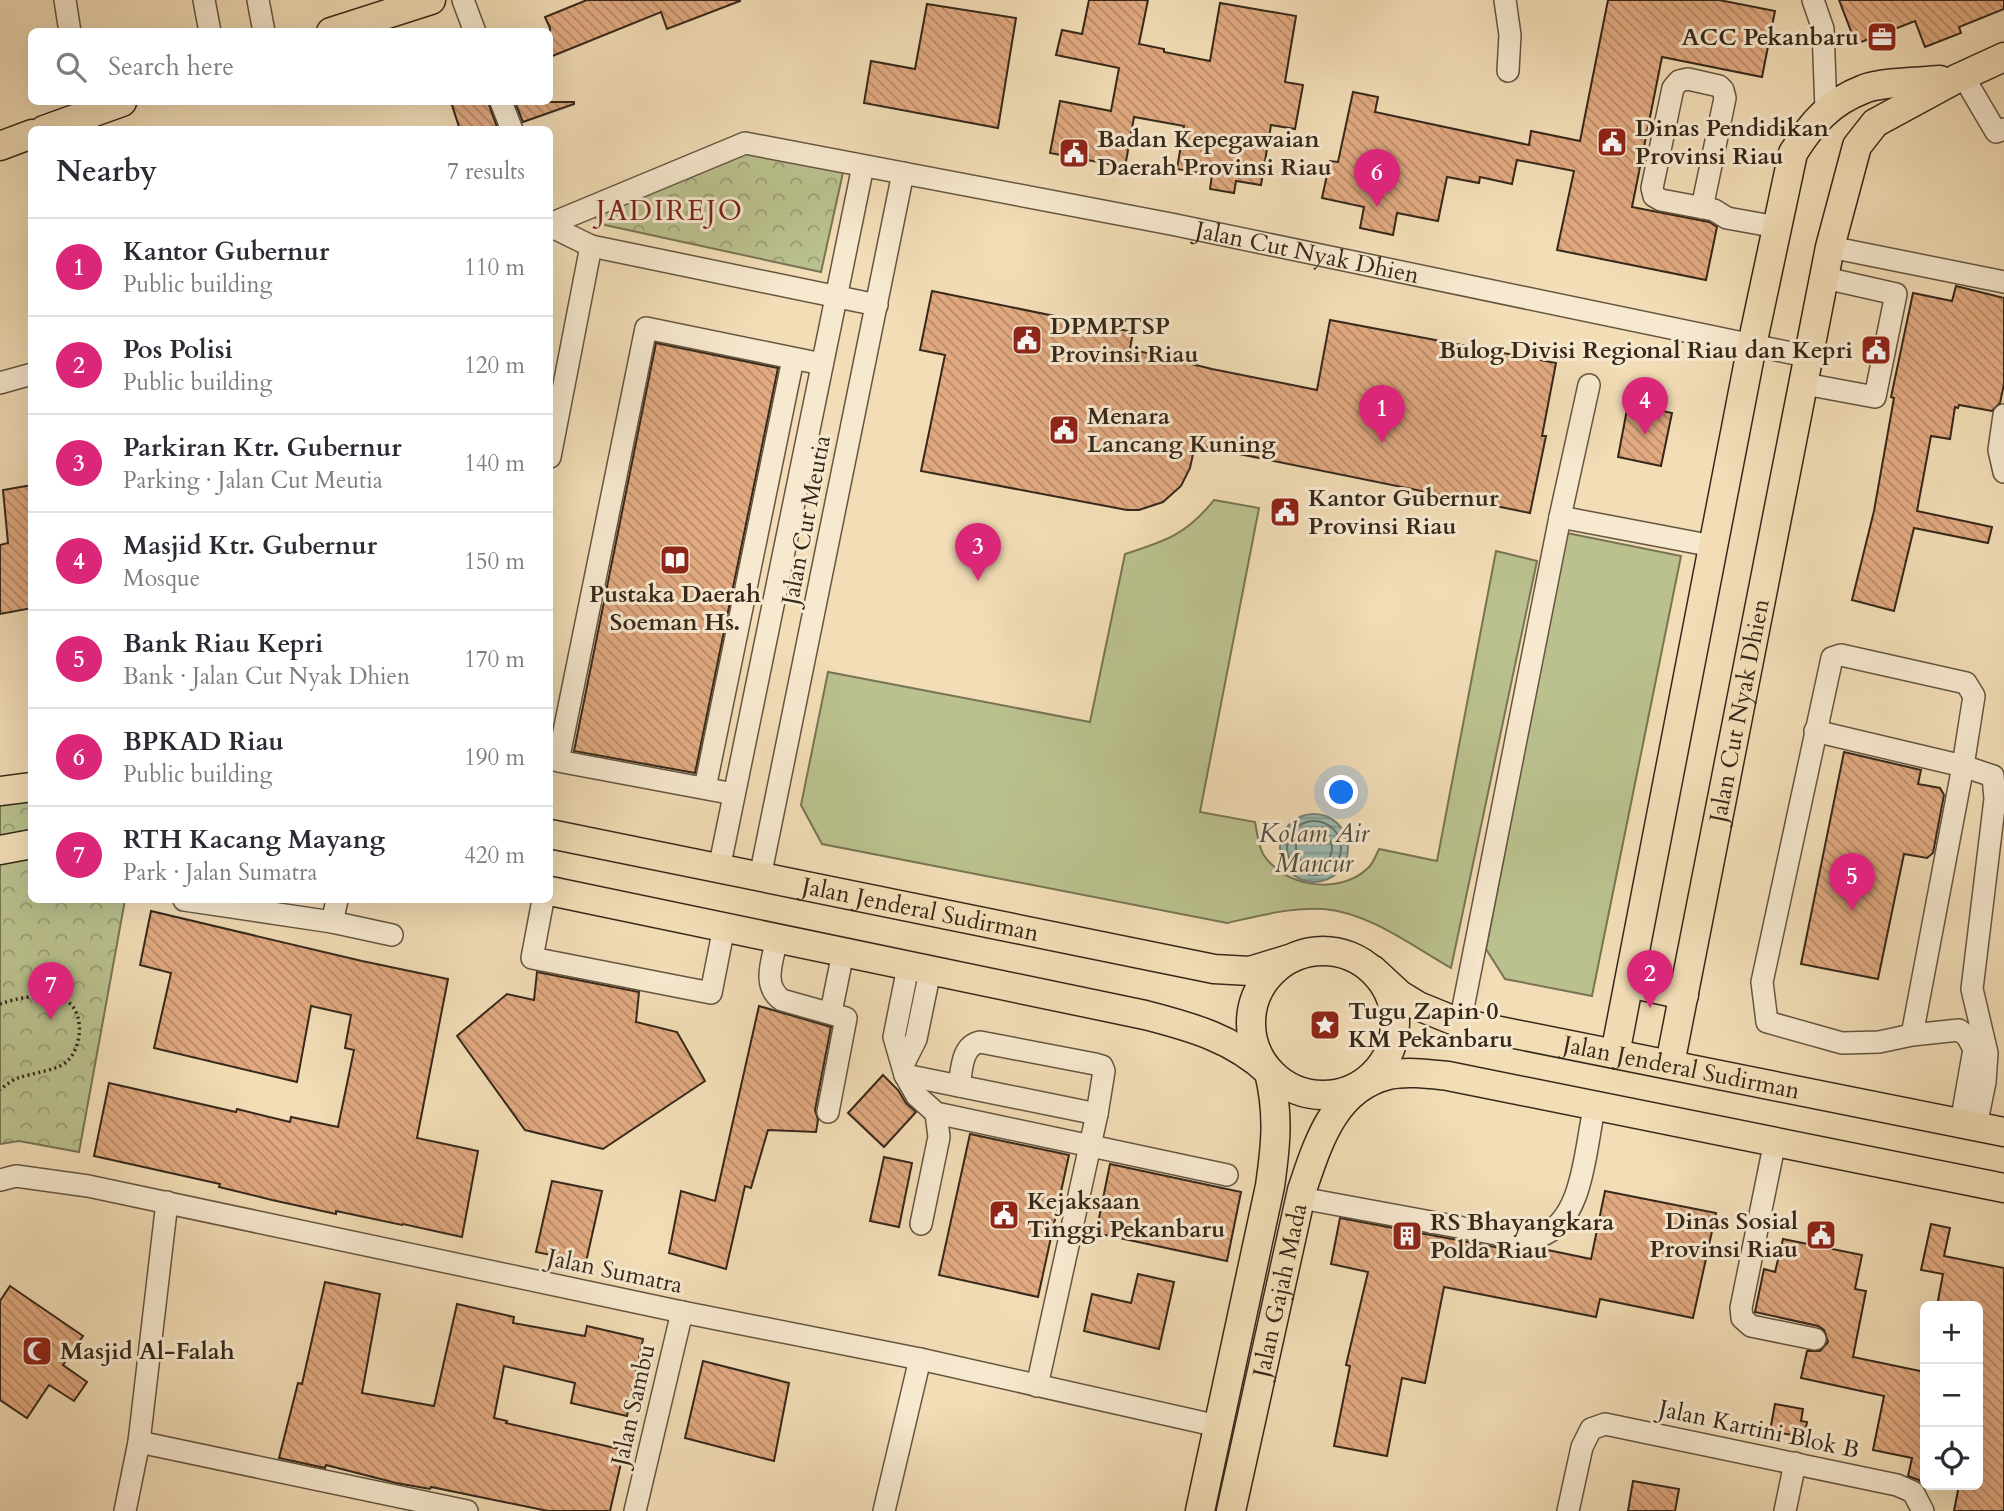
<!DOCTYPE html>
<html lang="en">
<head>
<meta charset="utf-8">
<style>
  :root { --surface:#fff; --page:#f7f7f7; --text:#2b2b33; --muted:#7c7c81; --line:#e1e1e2; --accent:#db2777 }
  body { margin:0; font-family:Cardo,serif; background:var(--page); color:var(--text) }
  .controls { position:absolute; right:21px; bottom:21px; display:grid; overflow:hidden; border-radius:10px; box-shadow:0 7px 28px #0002 }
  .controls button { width:63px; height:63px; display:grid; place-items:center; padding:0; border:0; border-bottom:2px solid var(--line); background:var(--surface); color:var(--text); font:35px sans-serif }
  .you { position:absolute; left:1342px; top:793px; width:24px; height:24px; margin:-18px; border:5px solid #fff; border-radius:50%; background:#1a73e8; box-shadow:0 0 0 10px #1a73e833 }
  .badge { display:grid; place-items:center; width:46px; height:46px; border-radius:50%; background:var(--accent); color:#fff; font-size:23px; font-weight:700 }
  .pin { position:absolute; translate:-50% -58px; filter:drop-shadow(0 2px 4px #0008) }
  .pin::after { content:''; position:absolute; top:37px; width:24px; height:21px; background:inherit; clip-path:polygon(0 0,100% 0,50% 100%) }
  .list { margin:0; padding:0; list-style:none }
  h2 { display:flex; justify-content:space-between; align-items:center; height:91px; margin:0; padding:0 28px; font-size:30px }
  h2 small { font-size:23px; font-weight:400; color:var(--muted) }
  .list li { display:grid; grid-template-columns:46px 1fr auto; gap:21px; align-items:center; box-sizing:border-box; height:98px; padding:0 28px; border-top:2px solid var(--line) }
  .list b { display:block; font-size:26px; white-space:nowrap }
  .list p { margin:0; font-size:23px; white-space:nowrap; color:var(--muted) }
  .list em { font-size:23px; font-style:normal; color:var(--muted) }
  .icon { flex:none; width:38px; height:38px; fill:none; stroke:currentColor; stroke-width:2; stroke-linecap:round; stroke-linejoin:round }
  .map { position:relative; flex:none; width:2004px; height:1511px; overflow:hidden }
  .search { position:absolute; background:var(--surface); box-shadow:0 7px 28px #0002; left:28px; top:28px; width:525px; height:77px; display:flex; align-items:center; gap:18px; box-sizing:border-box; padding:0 24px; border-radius:10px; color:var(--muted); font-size:26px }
  .panel { position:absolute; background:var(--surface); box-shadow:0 7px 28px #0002; left:28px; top:126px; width:525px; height:777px; border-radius:10px }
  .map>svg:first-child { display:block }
  .green { fill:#bac18e; stroke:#787454; stroke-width:2 }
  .forest { fill:url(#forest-crowns); stroke:#787454; stroke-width:2 }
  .water { fill:url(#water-rules); stroke:#738076; stroke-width:2 }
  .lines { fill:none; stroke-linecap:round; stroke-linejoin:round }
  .shore { stroke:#697267; stroke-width:2 }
  .building { fill:url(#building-back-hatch); stroke:#36281a; stroke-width:2 }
  .minor-casing { stroke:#655541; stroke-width:24 }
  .major-casing { stroke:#36281a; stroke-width:31 }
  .path { stroke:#36281a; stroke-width:3.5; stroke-dasharray:2 3.5; stroke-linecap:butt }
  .minor { stroke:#f7e9d0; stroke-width:21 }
  .major { stroke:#f2ddb6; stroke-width:28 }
  .labels { text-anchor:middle; stroke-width:6; stroke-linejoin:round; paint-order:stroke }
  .poi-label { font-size:24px; font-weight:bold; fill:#36281a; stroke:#f7e9d0; text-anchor:start }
  .street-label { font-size:24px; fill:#36281a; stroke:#f7e9d0 }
  .water-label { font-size:26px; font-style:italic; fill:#504d40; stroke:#f7e9d0 }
  .quarter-label { font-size:28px; letter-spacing:2px; fill:#7a1f14; stroke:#f7e9d0 }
</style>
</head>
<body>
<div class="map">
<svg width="2004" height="1511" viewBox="0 0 2004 1511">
  <defs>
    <pattern id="forest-crowns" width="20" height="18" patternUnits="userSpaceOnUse" patternTransform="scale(1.75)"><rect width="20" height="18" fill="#bac18e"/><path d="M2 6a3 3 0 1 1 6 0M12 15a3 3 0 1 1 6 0" fill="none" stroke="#989d73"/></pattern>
    <pattern id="water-rules" width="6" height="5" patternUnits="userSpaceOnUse" patternTransform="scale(1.75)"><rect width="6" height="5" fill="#9cbbb4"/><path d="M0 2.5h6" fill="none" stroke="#809892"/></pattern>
    <pattern id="building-back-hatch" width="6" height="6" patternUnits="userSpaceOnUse" patternTransform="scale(1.75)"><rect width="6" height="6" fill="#e2aa81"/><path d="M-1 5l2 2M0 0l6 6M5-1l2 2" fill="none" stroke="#b88a69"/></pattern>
  </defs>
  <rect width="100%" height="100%" fill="#f2ddb6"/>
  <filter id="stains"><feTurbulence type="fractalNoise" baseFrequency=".00286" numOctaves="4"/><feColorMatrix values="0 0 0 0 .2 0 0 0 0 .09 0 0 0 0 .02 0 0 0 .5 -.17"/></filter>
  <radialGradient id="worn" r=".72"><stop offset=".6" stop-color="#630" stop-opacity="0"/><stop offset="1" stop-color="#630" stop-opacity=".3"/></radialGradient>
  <g class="green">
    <path d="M 1214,500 L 1259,508 L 1200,812 L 1255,822 C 1257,832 1258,845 1263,854 C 1284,887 1339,896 1368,868 C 1373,864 1376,855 1379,849 L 1437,861 L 1496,551 L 1537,561 L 1451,968 C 1412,946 1370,913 1324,909 C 1291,907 1258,916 1227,923 L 822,844 L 801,805 L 828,672 L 1090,722 L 1125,554 C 1166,541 1187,534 1214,500 Z"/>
    <polygon points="1567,533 1681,556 1592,996 1505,979 1486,949"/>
  </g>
  <g class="forest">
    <polygon points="745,148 844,168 821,272 605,225 587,211"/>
    <polygon points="31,801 31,831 0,836 0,805"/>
    <polygon points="31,848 32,900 125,900 79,1152 19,1141 0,1144 0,854"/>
  </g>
  <circle class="water" cx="1314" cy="848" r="34"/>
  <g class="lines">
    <g class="shore">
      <circle cx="1314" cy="848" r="27"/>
      <circle cx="1314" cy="848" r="18"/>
    </g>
  </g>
  <g class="building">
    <polygon points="587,0 740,0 740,1 667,29 661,12 550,57 550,28 545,17"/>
    <polygon points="1089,0 1148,0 1139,44 1164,49 1164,52 1210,61 1220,3 1296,16 1285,82 1303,85 1295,129 1271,125 1261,185 1236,181 1234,193 1210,189 1212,175 1177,169 1184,126 1134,117 1125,167 1050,153 1060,101 1111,111 1119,68 1056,55 1062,30 1082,34"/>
    <polygon points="1608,0 1719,0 1775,11 1762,77 1662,57 1632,207 1709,222 1717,227 1706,280 1557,250 1574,171 1517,160 1512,184 1480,177 1479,183 1447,177 1438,221 1397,213 1393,235 1360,228 1364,207 1322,198 1330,161 1338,162 1353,92 1378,97 1375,112 1529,145 1531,131 1580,141"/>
    <polygon points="1839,0 2004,0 2004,9 1959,27 1961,33 1925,47 1915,21 1856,44"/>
    <polygon points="927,4 1016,18 998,128 864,103 871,61 915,69"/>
    <polygon points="451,102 488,102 498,130 460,130"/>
    <polygon points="515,102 574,102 574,104 523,122"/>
    <polygon points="1956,286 2004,298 2004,384 2000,403 1992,411 1959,405 1958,408 1955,407 1950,439 1931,436 1917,511 1992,527 1988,543 1914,528 1894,611 1852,600 1874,511 1894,398 1891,397 1913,293 1952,301"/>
    <polygon points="932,291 1133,332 1130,349 1212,369 1317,390 1330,320 1556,363 1542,436 1546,436 1530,513 1195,445 1190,468 1181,486 1163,502 1139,510 1127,510 921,471 945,355 920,350"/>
    <polygon points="656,343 778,368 695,773 574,751"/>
    <polygon points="1628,404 1672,413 1661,466 1618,457"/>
    <polygon points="32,485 32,608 0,614 0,545 8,543 3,490"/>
    <polygon points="1844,752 1921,770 1918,784 1940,788 1944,795 1933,853 1927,858 1904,854 1878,979 1801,964"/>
    <polygon points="151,911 362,961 448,979 417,1138 478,1151 462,1237 403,1224 402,1225 336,1211 336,1214 272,1200 219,1187 220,1184 94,1156 109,1083 236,1112 237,1109 290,1122 291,1117 338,1127 354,1050 345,1048 351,1015 311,1006 297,1082 154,1048 171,973 140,965"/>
    <polygon points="537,972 639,992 636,1022 677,1032 705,1081 603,1149 525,1130 457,1036 507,994 534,1000"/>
    <polygon points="759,1006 831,1027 815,1110 818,1120 816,1132 768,1130 751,1188 745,1186 726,1269 669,1253 681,1191 715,1201"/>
    <polygon points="883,1075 898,1090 906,1103 916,1112 884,1147 848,1113"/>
    <polygon points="970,1134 1069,1155 1038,1297 939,1275"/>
    <polygon points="884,1157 912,1163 899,1227 870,1221"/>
    <polygon points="1110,1164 1241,1192 1227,1261 1096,1233"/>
    <polygon points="552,1181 602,1191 586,1262 536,1252"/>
    <polygon points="1605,1191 1716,1213 1693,1318 1600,1299 1596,1317 1444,1287 1425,1383 1402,1378 1387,1456 1334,1446 1350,1366 1346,1365 1368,1272 1331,1264 1340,1218 1516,1251 1543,1249 1591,1259"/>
    <polygon points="1931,1224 1950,1228 1944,1256 2004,1268 2004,1511 1954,1511 1959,1485 1978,1485 1978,1306 1937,1306 1943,1274 1921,1270"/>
    <polygon points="1783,1239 1862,1255 1855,1289 1866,1291 1853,1357 1925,1372 1925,1487 1919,1480 1908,1476 1912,1458 1873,1450 1884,1396 1801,1378 1807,1351 1820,1351 1828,1342 1824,1330 1818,1326 1755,1312 1764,1269 1775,1272"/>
    <polygon points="1138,1274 1174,1282 1159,1349 1084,1331 1092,1294 1131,1303"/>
    <polygon points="325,1282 380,1294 362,1393 434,1406 457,1304 514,1317 513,1323 585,1336 587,1326 643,1339 627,1416 571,1403 575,1383 504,1366 494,1418 507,1421 506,1423 624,1450 610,1511 548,1511 431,1487 430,1489 396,1483 326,1465 325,1468 279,1458 298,1383 302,1384"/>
    <polygon points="10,1286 83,1336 63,1365 87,1382 74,1401 49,1385 27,1418 0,1400 0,1301"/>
    <polygon points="703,1361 789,1383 774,1461 685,1438"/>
    <polygon points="1775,1404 1803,1409 1801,1421 1807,1422 1804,1437 1770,1431"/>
    <polygon points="1633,1481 1679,1489 1675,1511 1628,1511"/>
  </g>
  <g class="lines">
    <g class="minor-casing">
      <g id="minor">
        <polyline points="65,0 70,32"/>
        <polyline points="204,0 210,32"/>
        <polyline points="258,0 264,32"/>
        <polyline points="463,0 475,32"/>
        <polyline points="1505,0 1510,35 1508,71"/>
        <polyline points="1813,0 1823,29 1826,110"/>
        <polyline points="1963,76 1996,132 2004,129"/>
        <polyline points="501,102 512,130"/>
        <polyline points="1702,208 1725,98 1723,90 1719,86 1688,79 1679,81 1673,88 1652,188 1654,196 1661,200 1714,210 1727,218 1777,227"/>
        <path id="s1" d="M 550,224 L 745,143 L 1171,224 L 1810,357"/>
        <polyline points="550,226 591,246 877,305"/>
        <polyline points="1830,247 2004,282"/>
        <polyline points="0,383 32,374"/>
        <polyline points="1805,384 1875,397 1896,294 1825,278"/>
        <polyline points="2004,415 1999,450 2004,472"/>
        <polyline points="550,457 591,246"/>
        <polyline points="1560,517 1589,385"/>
        <polyline points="1815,731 1963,766 1993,776 1995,799 1972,989 1987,1053 1985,1082 1976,1126"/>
        <polyline points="705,788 793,359"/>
        <polyline points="734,794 558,761 646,328 822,364"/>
        <polyline points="719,869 863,166"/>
        <polyline points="760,877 903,173"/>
        <polyline points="184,900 332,922 392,935"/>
        <polyline points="543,900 532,958 711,993 724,927"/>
        <polyline points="332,922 337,900"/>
        <path d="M 777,938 C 773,960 761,985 782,1000 L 846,1018 L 828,1112"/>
        <polyline points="908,967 894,1037 905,1075 917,1096 936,1113 1227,1175"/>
        <polyline points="831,1012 843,953"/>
        <polyline points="1460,1023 1560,517 1713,546"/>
        <polyline points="1912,1035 1963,766 1974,696 1966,683 1841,655 1832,658 1762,982 1767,1022 1842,1043 1879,1042 1912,1035 1959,1030 1967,1036 1974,1049 1961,1123"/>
        <polyline points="903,1065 916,1039 930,971"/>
        <polyline points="905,1075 1097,1114"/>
        <path d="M 959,1086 C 962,1070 961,1046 980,1042 L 1095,1064 L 1102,1066 L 1104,1071 L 1097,1114 L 1037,1386"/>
        <polyline points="1775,1141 1741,1308 1742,1318 1751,1326 1815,1339"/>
        <polyline points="0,1180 16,1176 88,1186 682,1312 920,1359 1218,1426"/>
        <path d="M 1301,1198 L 1518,1238 C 1524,1238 1533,1238 1540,1236 C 1585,1221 1585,1144 1595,1105"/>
        <polyline points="921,1224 939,1137 936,1113"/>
        <polyline points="139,1442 467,1511"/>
        <polyline points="125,1511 139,1442 167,1202"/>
        <polyline points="635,1511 682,1312"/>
        <polyline points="884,1511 920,1359"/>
        <polyline points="1568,1511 1582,1447 1591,1429 1605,1424 1897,1485 1913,1492 1923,1511"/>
        <polyline points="1785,1511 1795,1463"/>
      </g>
    </g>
    <g class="major-casing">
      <g id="major">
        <polyline points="331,32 431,0"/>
        <polyline points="44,130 122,102"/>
        <polyline points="0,146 32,134"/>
        <polyline points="0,791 32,787"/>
        <path id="s2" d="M 550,834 L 1214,969 L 1250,971 L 1289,959"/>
        <polyline points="0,850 32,844"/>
        <path d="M 550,891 L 1145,1015 C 1192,1027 1234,1039 1269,1072"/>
        <circle cx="1323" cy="1023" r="72"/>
        <path id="s3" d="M 1373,970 L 1400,995 L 1418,1006 L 1460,1023 L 2004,1132"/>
        <polyline points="1629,983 1684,995"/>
        <path d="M 1615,1054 L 1752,345 L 1793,153 C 1812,123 1830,102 1864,89 C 1881,82 1920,82 1940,80"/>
        <path id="s4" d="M 1670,1064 L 1830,247 L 1857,146 L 1875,123 L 1956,79 L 2004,57"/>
        <path d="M 1200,1511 L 1270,1186 C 1276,1144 1279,1114 1269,1072"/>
        <path id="s5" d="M 1231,1511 L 1302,1190 C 1318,1143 1334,1088 1389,1075 C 1407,1071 1429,1074 1448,1076 L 2004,1188"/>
      </g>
    </g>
    <path class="path" d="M 0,1004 C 17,998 42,993 60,998 C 86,1005 84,1049 65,1063 C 54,1071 32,1073 18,1078 C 12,1080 6,1085 0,1090"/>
    <use href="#minor" class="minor"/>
    <use href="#major" class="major"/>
  </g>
  <defs>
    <g id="office-square" transform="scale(1.575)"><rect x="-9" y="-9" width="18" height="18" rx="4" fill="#8f2418" stroke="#f7e9d0"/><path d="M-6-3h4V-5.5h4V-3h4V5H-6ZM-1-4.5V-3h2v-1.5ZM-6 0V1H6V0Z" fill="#fff"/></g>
    <g id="civic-square" transform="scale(1.575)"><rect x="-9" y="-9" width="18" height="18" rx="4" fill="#8f2418" stroke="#f7e9d0"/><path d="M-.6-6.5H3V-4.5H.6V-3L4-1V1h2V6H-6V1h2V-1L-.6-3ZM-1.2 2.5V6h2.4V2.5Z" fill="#fff"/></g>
    <g id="library-square" transform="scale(1.575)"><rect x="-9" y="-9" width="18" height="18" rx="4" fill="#8f2418" stroke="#f7e9d0"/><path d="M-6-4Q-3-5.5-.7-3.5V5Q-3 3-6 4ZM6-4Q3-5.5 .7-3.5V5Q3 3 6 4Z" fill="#fff"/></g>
    <g id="sight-square" transform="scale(1.575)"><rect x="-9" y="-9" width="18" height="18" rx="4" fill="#8f2418" stroke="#f7e9d0"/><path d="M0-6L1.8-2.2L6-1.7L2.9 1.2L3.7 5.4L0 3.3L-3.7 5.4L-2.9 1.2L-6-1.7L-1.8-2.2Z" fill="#fff"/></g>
    <g id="building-square" transform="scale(1.575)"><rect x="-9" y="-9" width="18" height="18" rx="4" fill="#8f2418" stroke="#f7e9d0"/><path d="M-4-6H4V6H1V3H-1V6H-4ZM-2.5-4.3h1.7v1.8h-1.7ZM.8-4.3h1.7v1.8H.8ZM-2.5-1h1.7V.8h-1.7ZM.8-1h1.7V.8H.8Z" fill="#fff"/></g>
    <g id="mosque-square" transform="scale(1.575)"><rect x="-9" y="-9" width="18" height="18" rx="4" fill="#8f2418" stroke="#f7e9d0"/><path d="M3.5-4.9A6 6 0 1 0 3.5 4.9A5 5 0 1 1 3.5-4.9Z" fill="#fff"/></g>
  </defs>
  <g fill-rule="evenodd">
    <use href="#office-square" x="1882" y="37"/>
    <use href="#civic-square" x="1612" y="142"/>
    <use href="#civic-square" x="1074" y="153"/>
    <use href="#civic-square" x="1027" y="340"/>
    <use href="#civic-square" x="1876" y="350"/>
    <use href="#civic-square" x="1064" y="430"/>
    <use href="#civic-square" x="1285" y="512"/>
    <use href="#library-square" x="675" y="560"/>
    <use href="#sight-square" x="1325" y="1025"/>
    <use href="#civic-square" x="1004" y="1215"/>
    <use href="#civic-square" x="1821" y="1235"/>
    <use href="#building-square" x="1407" y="1236"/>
    <use href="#mosque-square" x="37" y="1351"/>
  </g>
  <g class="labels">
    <g class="poi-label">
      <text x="1859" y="45" text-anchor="end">ACC Pekanbaru</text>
      <text x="1635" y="136">Dinas Pendidikan<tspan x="1635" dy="28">Provinsi Riau</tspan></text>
      <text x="1097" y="147">Badan Kepegawaian<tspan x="1097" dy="28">Daerah Provinsi Riau</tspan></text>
      <text x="1050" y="334">DPMPTSP<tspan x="1050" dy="28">Provinsi Riau</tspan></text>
      <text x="1853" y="358" text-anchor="end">Bulog Divisi Regional Riau dan Kepri</text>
      <text x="1087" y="424">Menara<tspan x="1087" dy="28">Lancang Kuning</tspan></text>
      <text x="1308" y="506">Kantor Gubernur<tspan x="1308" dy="28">Provinsi Riau</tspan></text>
      <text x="675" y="602" text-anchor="middle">Pustaka Daerah<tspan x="675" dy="28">Soeman Hs.</tspan></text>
      <text x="1348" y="1019">Tugu Zapin 0<tspan x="1348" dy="28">KM Pekanbaru</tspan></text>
      <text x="1027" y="1209">Kejaksaan<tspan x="1027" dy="28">Tinggi Pekanbaru</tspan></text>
      <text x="1798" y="1229" text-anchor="end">Dinas Sosial<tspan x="1798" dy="28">Provinsi Riau</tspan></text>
      <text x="1430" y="1230">RS Bhayangkara<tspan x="1430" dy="28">Polda Riau</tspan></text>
      <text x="60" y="1359">Masjid Al-Falah</text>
    </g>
    <g class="street-label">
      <text dy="8" stroke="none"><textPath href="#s1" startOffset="784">Jalan Cut Nyak Dhien</textPath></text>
      <text transform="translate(806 520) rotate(-79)" y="8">Jalan Cut Meutia</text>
      <text dy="8" stroke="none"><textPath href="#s4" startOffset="360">Jalan Cut Nyak Dhien</textPath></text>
      <text dy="8" stroke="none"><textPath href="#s2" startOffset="378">Jalan Jenderal Sudirman</textPath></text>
      <text dy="8" stroke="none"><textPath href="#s3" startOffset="329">Jalan Jenderal Sudirman</textPath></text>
      <text transform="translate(615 1271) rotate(12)" y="8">Jalan Sumatra</text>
      <text dy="8" stroke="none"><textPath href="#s5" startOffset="226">Jalan Gajah Mada</textPath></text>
      <text transform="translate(633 1405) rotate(-77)" y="8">Jalan Sambu</text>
      <text transform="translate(1759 1429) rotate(12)" y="8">Jalan Kartini Blok B</text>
    </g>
    <g class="water-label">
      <text x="1314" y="842">Kolam Air<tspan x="1314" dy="30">Mancur</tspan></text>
    </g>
    <g class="quarter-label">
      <text x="670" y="220">JADIREJO</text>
    </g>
  </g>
  <rect width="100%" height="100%" filter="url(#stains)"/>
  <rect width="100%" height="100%" fill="url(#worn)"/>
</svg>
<div class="controls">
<button>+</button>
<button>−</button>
<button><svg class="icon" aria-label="locate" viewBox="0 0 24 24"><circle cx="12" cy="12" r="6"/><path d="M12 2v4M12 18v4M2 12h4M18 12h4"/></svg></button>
</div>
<div class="you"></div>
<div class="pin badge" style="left:1382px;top:443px">1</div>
<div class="pin badge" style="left:1650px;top:1008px">2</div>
<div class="pin badge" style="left:978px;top:581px">3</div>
<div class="pin badge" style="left:1645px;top:435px">4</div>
<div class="pin badge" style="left:1852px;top:911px">5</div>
<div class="pin badge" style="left:1377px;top:207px">6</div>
<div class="pin badge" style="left:51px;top:1020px">7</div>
<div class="search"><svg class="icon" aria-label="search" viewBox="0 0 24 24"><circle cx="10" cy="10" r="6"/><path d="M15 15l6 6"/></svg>Search here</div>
<section class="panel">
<h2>Nearby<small>7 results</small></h2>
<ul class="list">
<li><span class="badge">1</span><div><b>Kantor Gubernur</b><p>Public building</p></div><em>110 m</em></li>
<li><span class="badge">2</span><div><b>Pos Polisi</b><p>Public building</p></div><em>120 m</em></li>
<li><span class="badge">3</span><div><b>Parkiran Ktr. Gubernur</b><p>Parking · Jalan Cut Meutia</p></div><em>140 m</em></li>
<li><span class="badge">4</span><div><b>Masjid Ktr. Gubernur</b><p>Mosque</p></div><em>150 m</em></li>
<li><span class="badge">5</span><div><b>Bank Riau Kepri</b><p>Bank · Jalan Cut Nyak Dhien</p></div><em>170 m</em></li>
<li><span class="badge">6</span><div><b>BPKAD Riau</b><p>Public building</p></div><em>190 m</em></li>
<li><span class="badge">7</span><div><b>RTH Kacang Mayang</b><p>Park · Jalan Sumatra</p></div><em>420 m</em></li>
</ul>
</section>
</div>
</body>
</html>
